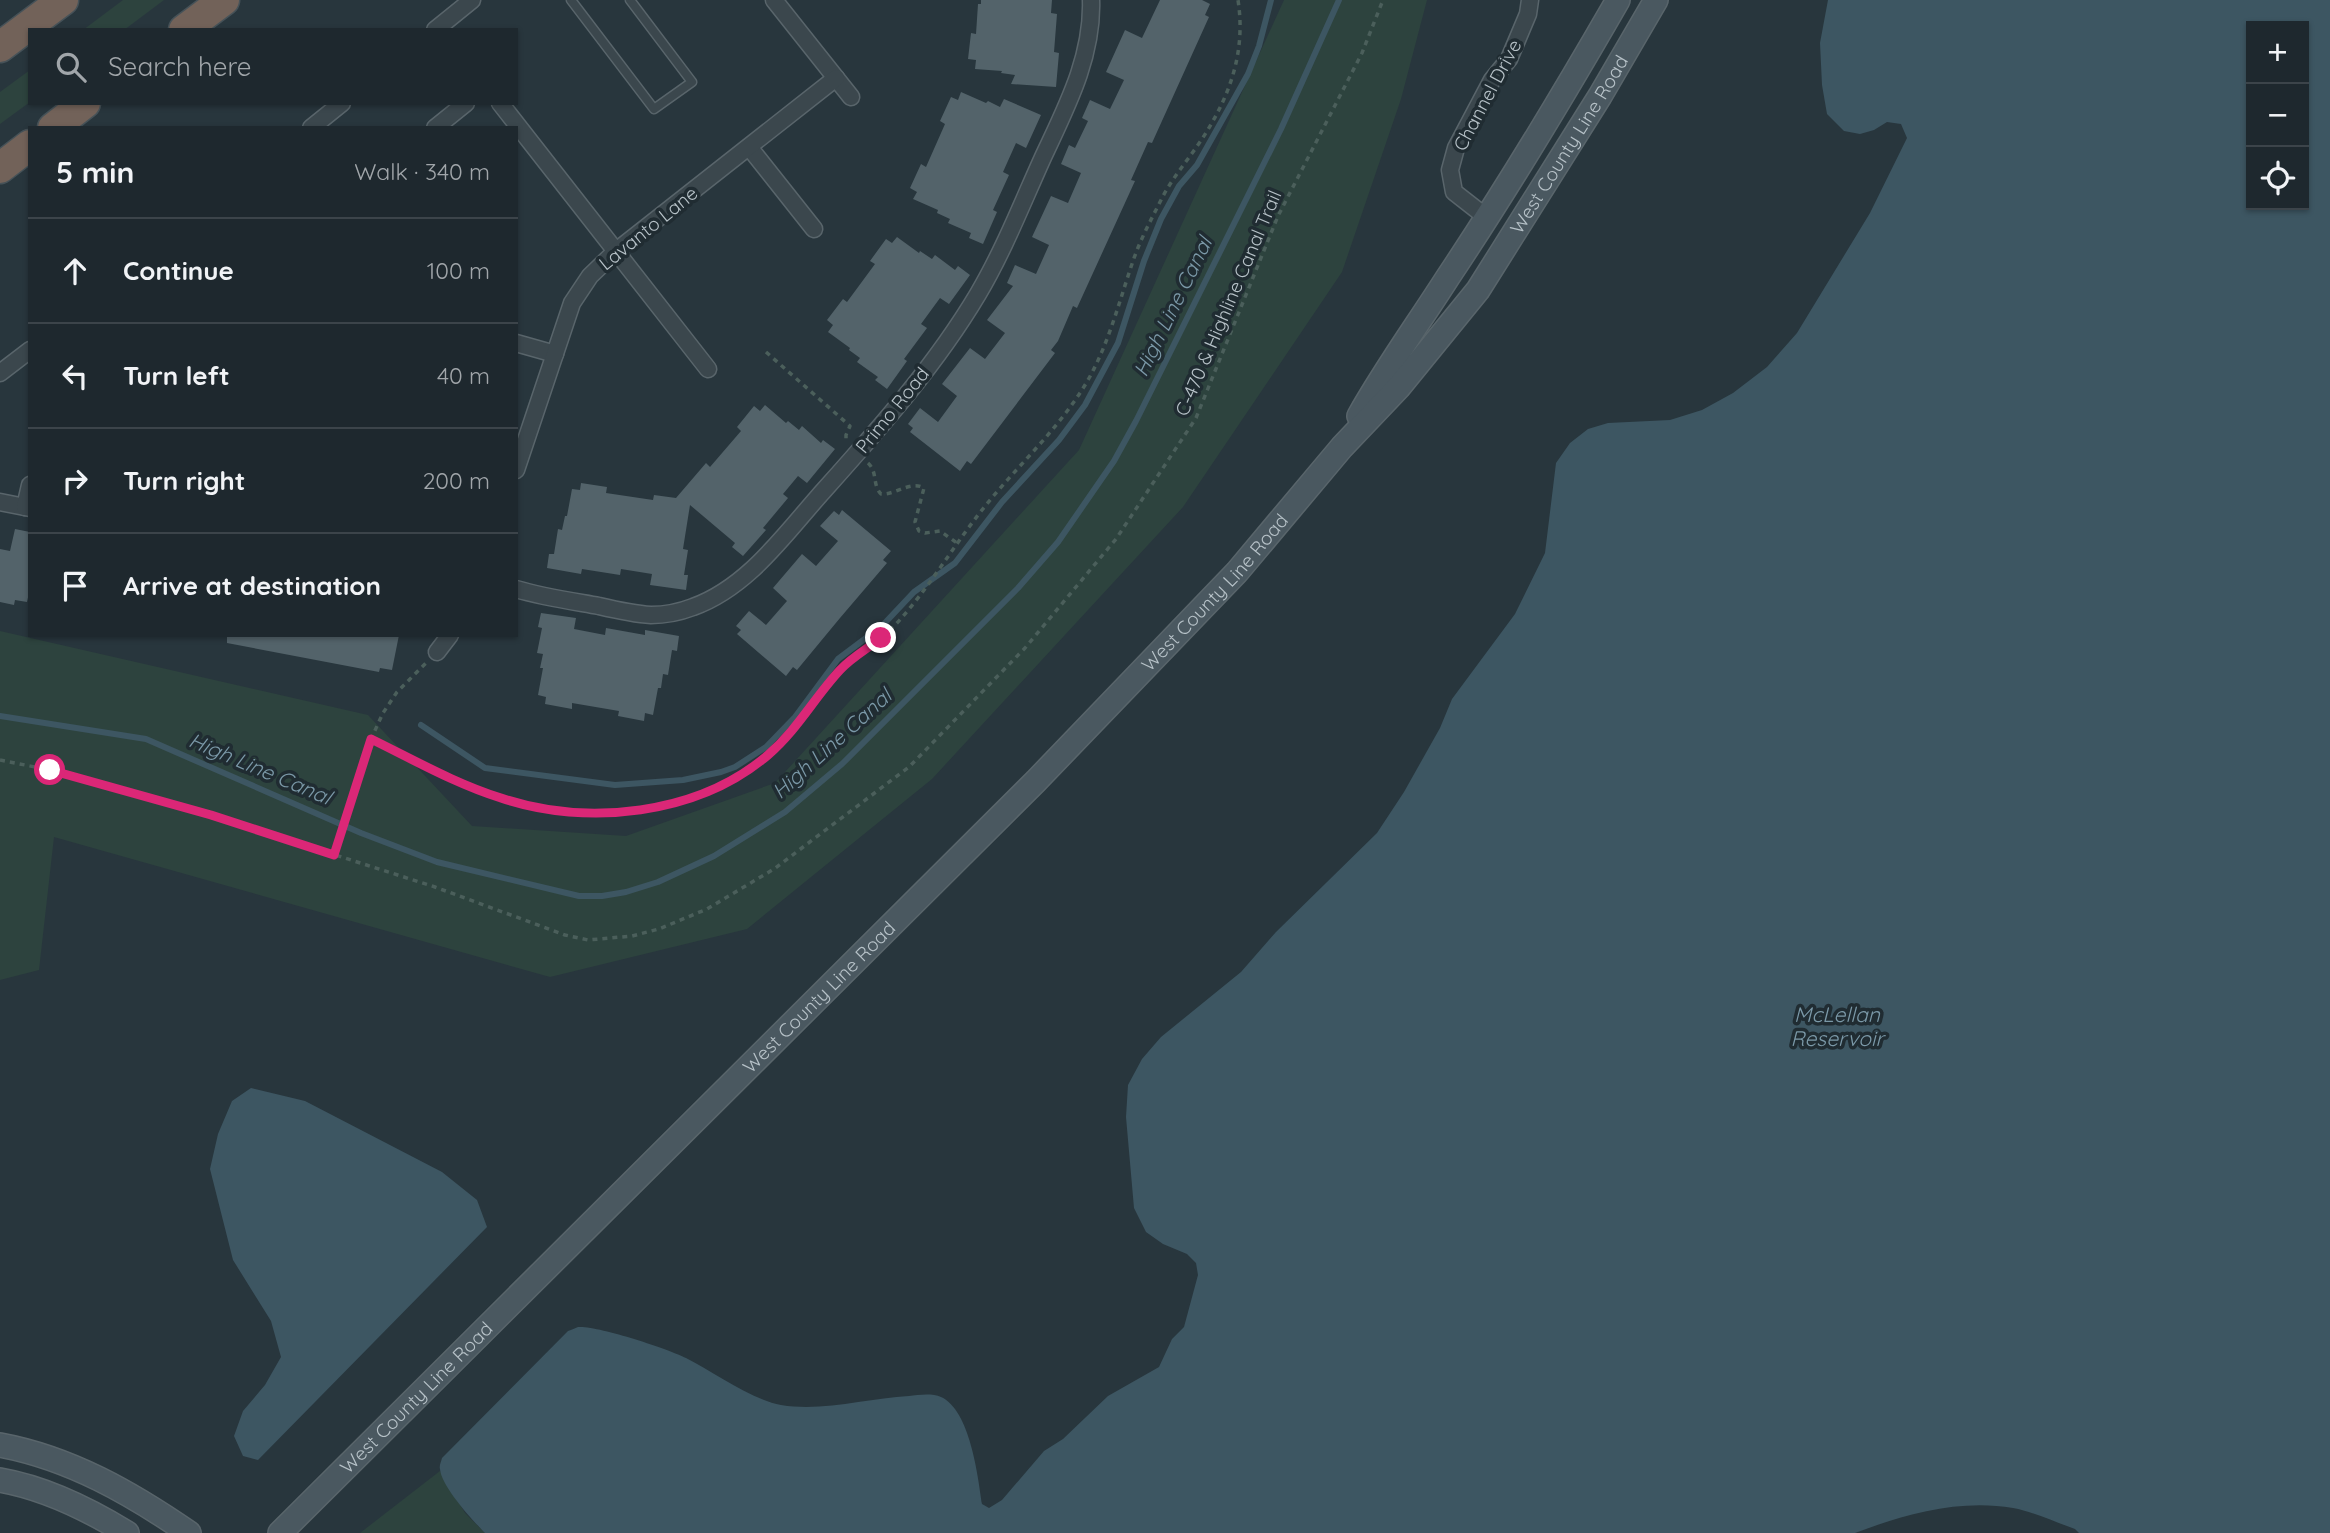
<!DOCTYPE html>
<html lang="en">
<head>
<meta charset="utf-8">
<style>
  :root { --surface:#1e282e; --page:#263036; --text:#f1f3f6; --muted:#a1a6aa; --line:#3c444a }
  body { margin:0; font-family:Quicksand,sans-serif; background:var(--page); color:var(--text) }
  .controls { position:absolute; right:21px; top:21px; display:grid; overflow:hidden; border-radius:0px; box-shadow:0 2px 5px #0004 }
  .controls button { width:63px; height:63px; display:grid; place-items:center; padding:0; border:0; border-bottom:2px solid var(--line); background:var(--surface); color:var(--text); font:35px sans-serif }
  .stop { position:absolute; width:21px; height:21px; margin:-16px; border:5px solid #db2777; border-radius:50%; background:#fff }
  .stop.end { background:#db2777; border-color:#fff; box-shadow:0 2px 7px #0008 }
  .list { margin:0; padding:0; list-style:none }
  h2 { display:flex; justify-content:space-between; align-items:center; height:91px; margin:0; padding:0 28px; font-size:30px }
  h2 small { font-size:23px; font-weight:400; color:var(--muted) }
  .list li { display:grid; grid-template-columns:46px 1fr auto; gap:21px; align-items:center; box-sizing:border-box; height:105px; padding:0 28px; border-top:2px solid var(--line) }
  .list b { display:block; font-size:26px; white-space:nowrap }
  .list em { font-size:23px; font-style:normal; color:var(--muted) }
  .icon { flex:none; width:38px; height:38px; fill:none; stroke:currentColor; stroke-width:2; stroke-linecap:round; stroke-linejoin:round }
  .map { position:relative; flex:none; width:2330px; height:1533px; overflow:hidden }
  .search { position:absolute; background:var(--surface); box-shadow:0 2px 5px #0004; left:28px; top:28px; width:490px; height:77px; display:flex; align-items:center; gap:18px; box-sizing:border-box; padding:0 24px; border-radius:0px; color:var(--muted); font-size:26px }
  .panel { position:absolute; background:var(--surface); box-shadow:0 2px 5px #0004; left:28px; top:126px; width:490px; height:511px; border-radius:0px }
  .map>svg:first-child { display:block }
  .green { fill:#2d433e }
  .water { fill:#3d5662; fill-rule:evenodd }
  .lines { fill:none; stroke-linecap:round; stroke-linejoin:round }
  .stream { stroke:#3d5662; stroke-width:6 }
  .building { fill:#53636a }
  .lane-casing { stroke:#59656b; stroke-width:11 }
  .street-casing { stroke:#59656b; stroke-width:19 }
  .secondary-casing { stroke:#59656b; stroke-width:26 }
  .highway-casing { stroke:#465258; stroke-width:33 }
  .path { stroke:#4b5f5b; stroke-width:3.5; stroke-dasharray:5 5; stroke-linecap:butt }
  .lane { stroke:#3b474d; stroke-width:8 }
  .street { stroke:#3b474d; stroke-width:16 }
  .secondary { stroke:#4a5860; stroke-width:23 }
  .highway { stroke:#726259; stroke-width:30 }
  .route { stroke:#db2777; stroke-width:9 }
  .labels { text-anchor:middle; stroke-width:7; stroke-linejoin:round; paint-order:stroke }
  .street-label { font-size:19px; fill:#b7c2c8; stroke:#202c32 }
  .water-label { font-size:21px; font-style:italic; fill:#7b99a8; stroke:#202c32 }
</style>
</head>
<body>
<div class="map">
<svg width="2330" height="1533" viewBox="0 0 2330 1533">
  <rect width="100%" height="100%" fill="#28363d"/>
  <g class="green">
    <polygon points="123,0 164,0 124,30 83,30"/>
    <polygon points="1284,0 1427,0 1401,99 1342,272 1183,507 932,779 747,929 550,977 54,837 39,970 0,980 0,631 368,715 472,826 626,836 775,783 1079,450"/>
    <polygon points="30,70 30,102 0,124 0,92"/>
    <polygon points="440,1471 465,1513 485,1533 360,1533"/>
  </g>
  <g class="water">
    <path d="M 1828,0 L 2330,0 L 2330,1533 L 2079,1533 L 2075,1529 C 2055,1522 2034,1512 2013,1508 C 1959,1499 1905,1514 1855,1533 L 485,1533 C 473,1521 441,1486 440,1469 C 439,1466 441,1462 442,1458 L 568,1331 C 572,1330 575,1328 578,1327 C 596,1325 669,1349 686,1358 C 714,1372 750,1399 781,1405 C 823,1412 868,1398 909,1396 C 918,1395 932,1393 941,1397 C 970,1410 978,1476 982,1504 L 989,1508 L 1002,1500 L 1044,1451 L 1063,1439 L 1108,1396 L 1159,1367 L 1172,1339 L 1184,1327 L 1198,1275 L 1196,1263 L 1187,1254 L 1163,1244 L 1146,1232 L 1134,1208 L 1126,1117 L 1128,1085 L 1142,1059 L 1161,1037 L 1241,972 L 1276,932 L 1377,833 L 1404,792 L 1440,728 L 1452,699 L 1515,614 L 1545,553 L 1556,463 L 1570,443 L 1588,429 L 1608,423 L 1670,420 L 1702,410 L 1733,393 L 1767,367 L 1797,333 L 1870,213 L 1907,138 L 1901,124 L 1887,122 L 1874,130 L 1860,134 L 1844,131 L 1827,114 L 1822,85 L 1820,43 ZM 2251,26 L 2304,26 L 2304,205 L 2251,205 Z"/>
    <polygon points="251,1088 305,1101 442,1172 477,1200 487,1227 258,1460 243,1456 234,1436 243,1411 265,1385 281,1357 271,1321 233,1260 210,1169 218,1134 232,1101"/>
  </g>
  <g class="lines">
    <g class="stream">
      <polyline points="0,716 146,739 361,833 437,862 579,896 602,896 626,892 658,882 714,856 785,812 842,764 1018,588 1058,542 1114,461 1136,421 1281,129 1339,0"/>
      <polyline points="421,725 485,768 615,785 683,780 721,772 735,767 766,747 795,717 838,659 882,626 914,592 955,563 1002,502 1059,440 1085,405 1118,343 1144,261 1161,219 1179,186 1197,165 1248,74 1259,46 1271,0"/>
    </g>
  </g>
  <g class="building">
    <polygon points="981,0 1052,0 1051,13 1057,14 1054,52 1059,53 1056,87 1011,84 1015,75 1001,73 1002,71 975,69 976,60 968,59 971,33 976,34 978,4 981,4"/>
    <polygon points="1160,0 1202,0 1210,4 1205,15 1209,17 1152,143 1148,142 1131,180 1135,181 1077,308 1073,306 1058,341 1051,350 1055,353 971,464 967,461 960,471 910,432 913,428 908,424 920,408 938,422 957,396 942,384 970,348 985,359 1005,333 987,320 1013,286 1007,283 1015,265 1036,274 1049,245 1032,237 1051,196 1068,203 1081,173 1061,164 1069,145 1075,148 1088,121 1082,118 1090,100 1110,109 1124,80 1106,72 1125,30 1142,38"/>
    <polygon points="961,92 986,103 988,101 1000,107 1004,99 1041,115 1026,148 1016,143 1003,172 1009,175 993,210 997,212 983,244 969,238 971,233 948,223 950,219 937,213 938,210 913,199 917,192 910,188 921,164 926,167 945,124 940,121 951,97 958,100"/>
    <polygon points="897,237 919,253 920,251 932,259 935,255 955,270 958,266 970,275 949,304 940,298 921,324 927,328 904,359 907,361 887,389 875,380 878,377 857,362 860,358 849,350 850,348 828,332 833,325 827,320 843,299 847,302 875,264 870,261 886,239 892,243"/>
    <polygon points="765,405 786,423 788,421 799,430 802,426 821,443 823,440 835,449 807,483 798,476 783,494 788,498 763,528 766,530 743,556 732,547 735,543 690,505 683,549 688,550 684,575 688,575 686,590 650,585 652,574 621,569 620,575 582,569 581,574 547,568 549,554 554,554 558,529 562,530 565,516 567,516 572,489 580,490 581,483 607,487 606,493 653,500 654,495 676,498 706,463 710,467 741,431 737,427 754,406 760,411"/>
    <polygon points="842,510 891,551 883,560 887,563 840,618 797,670 793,667 786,676 737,634 741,630 736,626 749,611 766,625 787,601 773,588 802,554 816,566 838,541 820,526 834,511 839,515"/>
    <polygon points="15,529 30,532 30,588 27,602 15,600 14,605 0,602 0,549 10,551"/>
    <polygon points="541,613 576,618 574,629 605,635 606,628 645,635 645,630 679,636 677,651 672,650 668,675 663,674 661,688 658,688 653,715 645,713 644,721 618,716 619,711 572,703 572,709 545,704 546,697 538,695 543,668 540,668 543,654 537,653 542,628 538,627"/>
    <polygon points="227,635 399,635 392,670 380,668 379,672 227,643"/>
  </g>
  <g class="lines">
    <g class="lane-casing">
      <polyline id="lane" points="571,0 654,109 692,82 630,0"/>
    </g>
    <g class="street-casing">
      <g id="street">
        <polyline points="774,0 851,97"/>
        <polyline points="435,30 472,0"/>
        <polyline points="500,103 708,369"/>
        <polyline points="311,128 342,103"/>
        <polyline points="435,128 466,103"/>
        <polyline points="749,147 814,229"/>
        <polyline points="1486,217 1454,192 1450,170 1456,148 1492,80 1509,59 1528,14 1530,0"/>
        <polyline points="516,343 555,354"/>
        <polyline points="0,373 30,350"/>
        <polyline points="516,470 572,303 590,276 615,252 836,78"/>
        <polyline points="0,502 30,508"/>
        <polyline points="25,507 30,485"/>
        <path d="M 516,589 C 543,597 571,601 599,606 C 616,610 634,614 651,615 C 665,615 680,612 693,607 C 746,588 782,538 818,497 C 876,432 934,368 978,294 C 1004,250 1023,201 1044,155 C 1067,106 1093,56 1091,0"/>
        <polyline points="437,652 450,635"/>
      </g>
    </g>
    <g class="secondary-casing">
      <g id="secondary">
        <path d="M 1359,416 C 1386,368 1418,324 1448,277 C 1508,187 1564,94 1618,0"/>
        <path d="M 0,1445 C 70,1458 131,1493 189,1533"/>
        <path d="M 0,1480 C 46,1488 88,1509 127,1533"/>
        <path id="s1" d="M 280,1533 L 1036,781 L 1237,572 L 1342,447 L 1399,387 L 1478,290 L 1600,96 L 1656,0"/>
      </g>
    </g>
    <g class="highway-casing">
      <g id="highway">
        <polyline points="184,30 224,0"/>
        <polyline points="0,47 63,0"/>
        <polyline points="53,128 85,103"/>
        <polyline points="0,168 30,145"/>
      </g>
    </g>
    <g class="path">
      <polyline points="766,352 850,426 846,435 846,440"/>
      <path d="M 868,463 C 878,472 872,485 881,494 C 896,495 911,480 924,488 L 915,522 L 919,531 L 925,533 L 940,531 L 957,543"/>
      <path d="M 371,739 C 413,759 455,783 499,798 C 570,822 646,814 716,788 C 753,774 785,743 808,713 C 819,698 828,682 840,669 C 857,651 880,641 897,623 C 930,587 955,543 986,505 C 1020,463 1060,428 1088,380 C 1109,343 1119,302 1133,261 C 1140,240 1151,220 1161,200 C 1172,178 1188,160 1202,139 C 1230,96 1246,52 1238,0"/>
      <polyline points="0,760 50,770 211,815 435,887 565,935 588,940 632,936 659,929 707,909 774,869 909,767 1025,648 1116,539 1196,418 1278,216 1362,53 1383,0"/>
      <polyline points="334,854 371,739 383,713 397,692 426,663"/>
    </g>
    <use href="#lane" class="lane"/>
    <use href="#street" class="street"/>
    <use href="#secondary" class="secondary"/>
    <use href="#highway" class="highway"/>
  </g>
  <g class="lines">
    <path class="route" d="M 50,770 L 211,815 L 334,855 L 371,739 C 414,760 456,784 501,798 C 587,827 698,815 768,755 C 798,729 814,698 840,670 C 852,657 867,649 881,638"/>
  </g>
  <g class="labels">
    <g class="street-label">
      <text transform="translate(1487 95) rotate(-62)" y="7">Channel Drive</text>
      <text dy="7" stroke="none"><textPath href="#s1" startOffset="1899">West County Line Road</textPath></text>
      <text transform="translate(648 228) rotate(-39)" y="7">Lavanto Lane</text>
      <text transform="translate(1228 303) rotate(-67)" y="7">C-470 &amp; Highline Canal Trail</text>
      <text transform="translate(892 410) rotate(-51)" y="7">Primo Road</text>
      <text dy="7" stroke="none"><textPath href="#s1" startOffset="1326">West County Line Road</textPath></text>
      <text dy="7" stroke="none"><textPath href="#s1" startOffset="760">West County Line Road</textPath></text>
      <text dy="7" stroke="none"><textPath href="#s1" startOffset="192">West County Line Road</textPath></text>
    </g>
    <g class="water-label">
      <text transform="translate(1173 307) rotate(-64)" y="7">High Line Canal</text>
      <text transform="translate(832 744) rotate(-42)" y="7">High Line Canal</text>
      <text transform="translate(260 769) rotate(23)" y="7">High Line Canal</text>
      <text x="1837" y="1022">McLellan<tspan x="1837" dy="24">Reservoir</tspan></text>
    </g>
  </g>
</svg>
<div class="controls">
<button>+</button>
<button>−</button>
<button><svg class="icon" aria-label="locate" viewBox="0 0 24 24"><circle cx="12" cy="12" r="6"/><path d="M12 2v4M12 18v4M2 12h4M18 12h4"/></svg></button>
</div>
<div class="stop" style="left:50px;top:770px"></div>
<div class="stop end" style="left:881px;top:638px"></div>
<div class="search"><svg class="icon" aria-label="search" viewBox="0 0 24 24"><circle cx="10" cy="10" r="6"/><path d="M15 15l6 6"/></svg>Search here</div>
<section class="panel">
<h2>5 min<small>Walk · 340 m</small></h2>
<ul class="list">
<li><svg class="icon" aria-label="ahead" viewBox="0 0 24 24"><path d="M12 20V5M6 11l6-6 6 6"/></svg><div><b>Continue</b></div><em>100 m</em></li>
<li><svg class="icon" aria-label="left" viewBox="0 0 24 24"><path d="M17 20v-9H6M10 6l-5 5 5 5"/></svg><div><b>Turn left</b></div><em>40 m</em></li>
<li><svg class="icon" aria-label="right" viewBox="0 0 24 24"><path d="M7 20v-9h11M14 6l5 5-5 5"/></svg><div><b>Turn right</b></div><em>200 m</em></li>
<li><svg class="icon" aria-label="arrive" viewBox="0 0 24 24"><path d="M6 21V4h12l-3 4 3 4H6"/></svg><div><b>Arrive at destination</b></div></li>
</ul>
</section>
</div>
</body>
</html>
